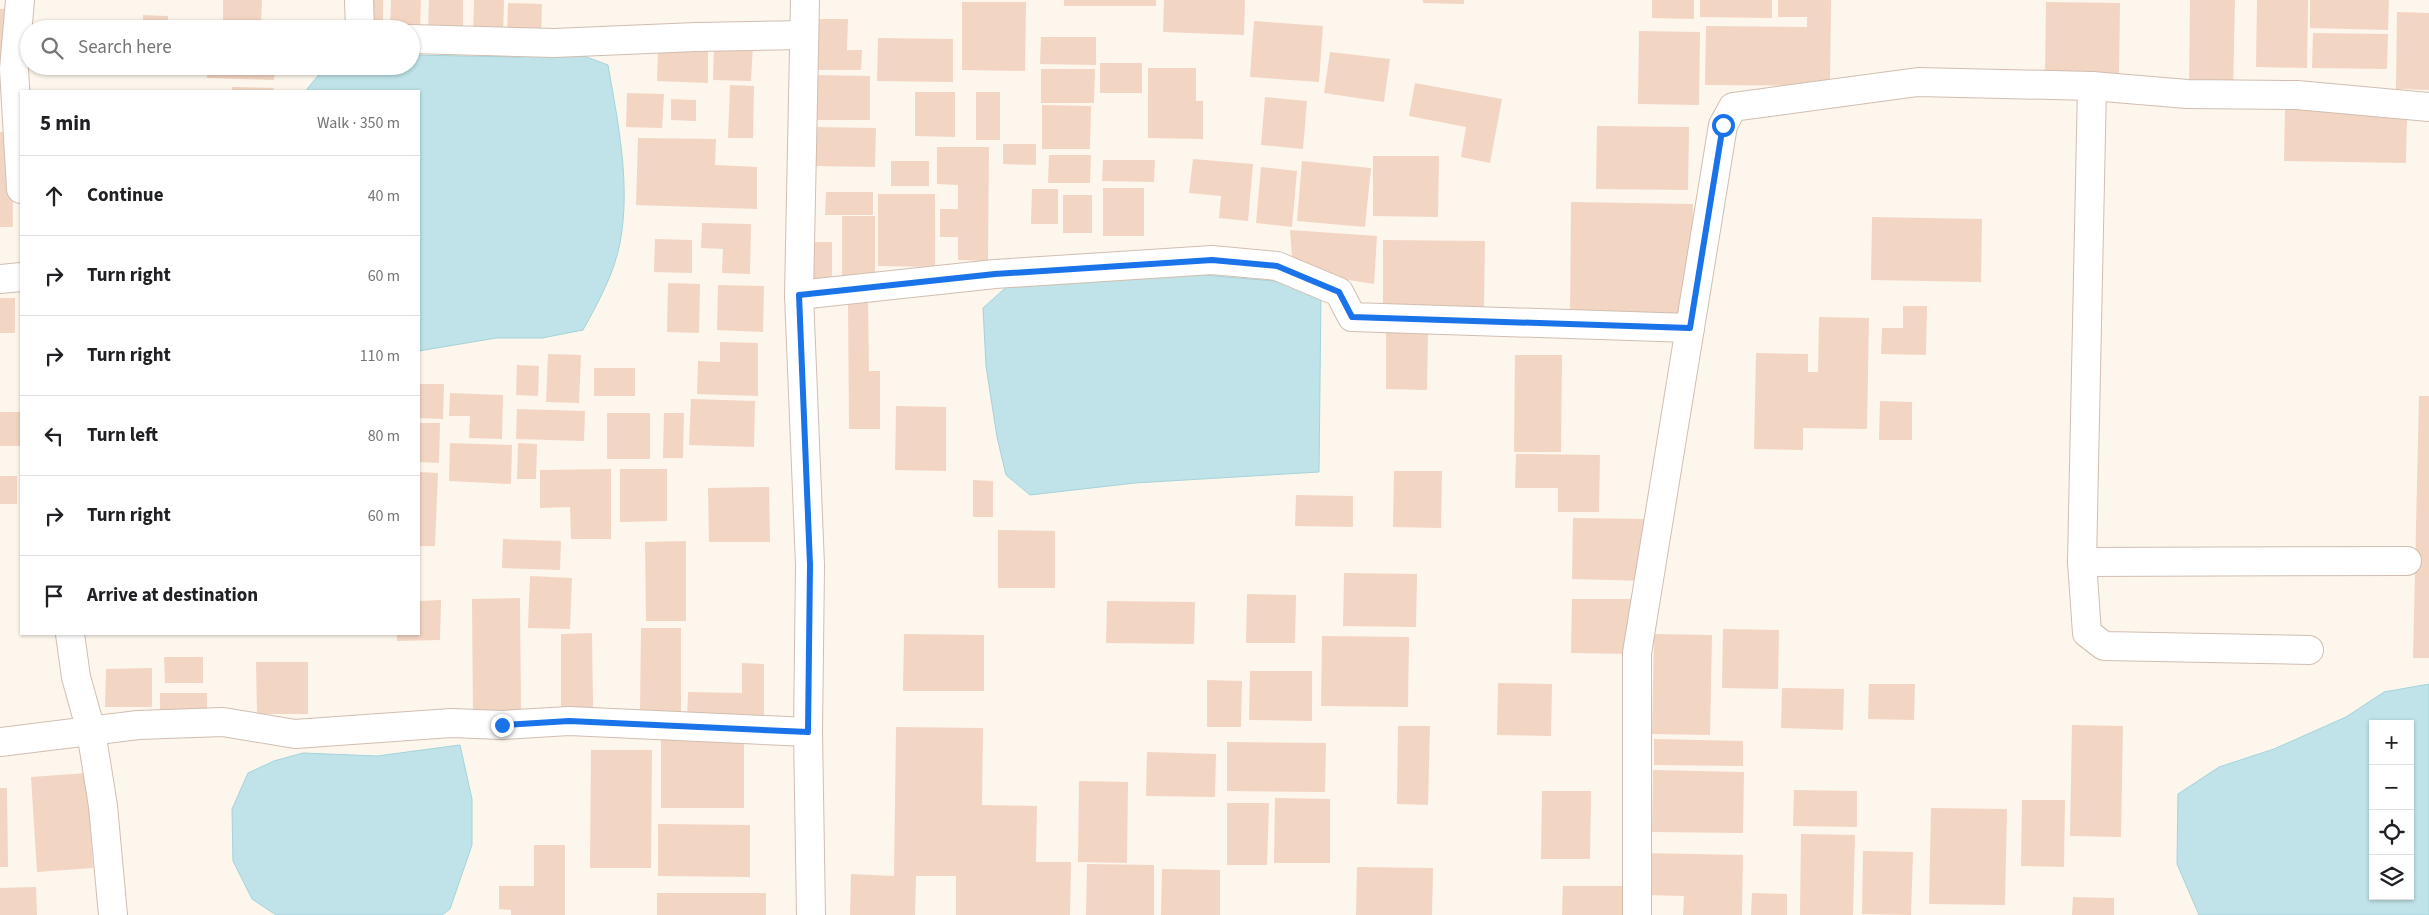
<!DOCTYPE html>
<html lang="en">
<head>
<meta charset="utf-8">
<style>
  :root { --surface:#fff; --page:#f6f6f6; --text:#202124; --muted:#757577; --line:#e0e0e0 }
  body { margin:0; font-family:"Source Sans 3",sans-serif; background:var(--page); color:var(--text) }
  .controls { position:absolute; right:15px; bottom:15px; display:grid; overflow:hidden; border-radius:0px; box-shadow:0 1px 4px #0004 }
  .controls button { width:45px; height:45px; display:grid; place-items:center; padding:0; border:0; border-bottom:1px solid var(--line); background:var(--surface); color:var(--text); font:25px sans-serif }
  .stop { position:absolute; width:15px; height:15px; margin:-11px; border:4px solid #1a73e8; border-radius:50%; background:#fff }
  .stop.end { background:#1a73e8; border-color:#fff; box-shadow:0 1px 5px #0008 }
  .list { margin:0; padding:0; list-style:none }
  h2 { display:flex; justify-content:space-between; align-items:center; height:65px; margin:0; padding:0 20px; font-size:21px }
  h2 small { font-size:16px; font-weight:400; color:var(--muted) }
  .list li { display:grid; grid-template-columns:32px 1fr auto; gap:15px; align-items:center; box-sizing:border-box; height:80px; padding:0 20px; border-top:1px solid var(--line) }
  .list b { display:block; font-size:19px; white-space:nowrap }
  .list em { font-size:16px; font-style:normal; color:var(--muted) }
  .icon { flex:none; width:28px; height:28px; fill:none; stroke:currentColor; stroke-width:2; stroke-linecap:round; stroke-linejoin:round }
  .map { position:relative; flex:none; width:2429px; height:915px; overflow:hidden }
  .search { position:absolute; background:var(--surface); box-shadow:0 1px 4px #0004; left:20px; top:20px; width:400px; height:55px; display:flex; align-items:center; gap:12px; box-sizing:border-box; padding:0 18px; border-radius:28px; color:var(--muted); font-size:19px }
  .panel { position:absolute; background:var(--surface); box-shadow:0 1px 4px #0004; left:20px; top:90px; width:400px; height:545px; border-radius:0px }
  .map>svg:first-child { display:block }
  .water { fill:#bfe3e8; stroke:#a5d3da; fill-rule:evenodd }
  .building { fill:#f3d5c3 }
  .lines { fill:none; stroke-linecap:round; stroke-linejoin:round }
  .street-casing { stroke:#d1beb0; stroke-width:30 }
  .street { stroke:#fff; stroke-width:28 }
  .route { stroke:#1a73e8; stroke-width:6 }
</style>
</head>
<body>
<div class="map">
<svg width="2429" height="915" viewBox="0 0 2429 915">
  <rect width="100%" height="100%" fill="#fdf6ec"/>
  <g class="water">
    <path d="M 566,54 L 584,56 L 608,65 C 618,123 631,184 620,243 C 614,274 598,303 583,330 L 542,338 L 496,338 L 419,351 L 419,91 L 307,91 L 307,89 L 326,66 L 411,66 L 411,55 L 518,57 Z"/>
    <polygon points="1180,273 1274,281 1321,292 1319,472 1135,483 1030,495 1006,475 997,437 986,366 983,308 1012,282"/>
    <path d="M 2429,684 L 2429,915 L 2199,915 L 2177,864 L 2178,794 L 2219,767 L 2274,749 L 2346,717 L 2384,692 ZM 2373,724 L 2410,724 L 2410,896 L 2373,896 Z"/>
    <polygon points="460,745 472,799 472,845 450,909 442,915 276,915 252,899 233,861 232,809 248,773 274,761 303,753 377,756"/>
  </g>
  <g class="building">
    <polygon points="223,0 262,0 261,22 223,21"/>
    <polygon points="369,0 383,0 383,24 368,23"/>
    <polygon points="391,0 421,0 420,30 390,29"/>
    <polygon points="429,0 463,0 463,29 428,29"/>
    <polygon points="474,0 504,0 503,35 473,35"/>
    <rect x="1064" y="0" width="92" height="6"/>
    <polygon points="1164,0 1245,0 1244,35 1163,32"/>
    <polygon points="1423,0 1464,0 1464,4 1423,3"/>
    <polygon points="1652,0 1694,0 1694,19 1652,18"/>
    <polygon points="1700,0 1772,0 1772,18 1700,17"/>
    <polygon points="1778,0 1831,0 1830,86 1705,85 1706,26 1807,27 1807,17 1778,17"/>
    <polygon points="2190,0 2235,0 2233,90 2189,89"/>
    <polygon points="2257,0 2308,0 2307,68 2256,67"/>
    <polygon points="2310,0 2389,0 2388,30 2310,28"/>
    <polygon points="962,2 1026,2 1025,71 962,70"/>
    <polygon points="2046,2 2120,3 2119,76 2045,75"/>
    <polygon points="508,3 542,4 541,38 507,37"/>
    <polygon points="0,9 10,9 11,76 0,76"/>
    <polygon points="2397,12 2429,13 2429,90 2396,89"/>
    <polygon points="143,15 168,16 168,29 143,29"/>
    <polygon points="817,19 848,19 847,50 862,50 861,70 817,70"/>
    <polygon points="1254,21 1323,26 1319,82 1250,77"/>
    <polygon points="70,25 130,27 130,29 70,29"/>
    <polygon points="1639,31 1700,32 1699,105 1638,104"/>
    <polygon points="2313,33 2388,34 2387,69 2312,68"/>
    <polygon points="1041,37 1096,37 1096,65 1040,64"/>
    <polygon points="878,38 953,39 953,82 877,81"/>
    <polygon points="714,43 753,44 751,81 713,80"/>
    <polygon points="658,48 708,49 708,83 657,81"/>
    <polygon points="1330,52 1390,59 1384,102 1324,93"/>
    <rect x="1100" y="63" width="42" height="30"/>
    <polygon points="69,66 129,66 129,75 68,74"/>
    <polygon points="207,66 275,66 274,80 207,78"/>
    <polygon points="1148,68 1196,68 1196,101 1203,101 1203,139 1148,138"/>
    <polygon points="1041,69 1095,69 1094,103 1041,103"/>
    <polygon points="813,75 870,76 870,120 813,120"/>
    <polygon points="1415,83 1502,99 1490,163 1461,157 1466,127 1409,116"/>
    <polygon points="730,85 754,86 753,138 728,138"/>
    <polygon points="232,87 274,88 273,91 232,91"/>
    <polygon points="915,92 955,92 955,137 915,136"/>
    <rect x="976" y="92" width="24" height="48"/>
    <polygon points="627,93 664,94 662,128 626,127"/>
    <polygon points="1265,97 1307,101 1303,149 1261,145"/>
    <polygon points="671,99 696,100 696,121 671,120"/>
    <polygon points="1042,105 1091,106 1090,149 1042,149"/>
    <polygon points="2285,109 2407,111 2406,163 2284,161"/>
    <polygon points="1597,126 1689,127 1688,190 1596,189"/>
    <polygon points="812,127 876,128 875,167 811,166"/>
    <polygon points="0,132 12,132 13,227 0,227"/>
    <polygon points="638,138 716,139 715,165 757,167 757,209 636,205"/>
    <polygon points="1003,144 1036,144 1036,165 1003,164"/>
    <polygon points="937,147 989,147 988,261 958,260 958,237 940,237 940,209 958,209 958,185 937,184"/>
    <polygon points="1049,155 1091,155 1090,183 1048,183"/>
    <polygon points="1373,156 1439,156 1438,217 1373,216"/>
    <polygon points="1193,159 1253,164 1248,221 1219,218 1221,196 1189,193"/>
    <polygon points="1103,160 1155,160 1154,182 1102,181"/>
    <rect x="891" y="161" width="38" height="25"/>
    <polygon points="1302,161 1371,168 1365,227 1297,221"/>
    <polygon points="1261,167 1297,171 1292,227 1256,223"/>
    <rect x="1103" y="188" width="41" height="48"/>
    <polygon points="1032,189 1058,189 1058,224 1031,224"/>
    <polygon points="826,192 873,192 873,215 825,215"/>
    <polygon points="878,194 935,194 935,267 878,266"/>
    <rect x="1063" y="195" width="29" height="38"/>
    <polygon points="1571,202 1693,204 1691,321 1570,319"/>
    <rect x="842" y="216" width="33" height="62"/>
    <polygon points="1872,217 1982,219 1981,282 1871,280"/>
    <polygon points="702,223 751,224 750,274 722,273 723,249 701,248"/>
    <polygon points="1290,230 1377,236 1374,284 1293,271"/>
    <polygon points="655,239 692,240 692,273 654,272"/>
    <polygon points="1383,240 1485,241 1484,309 1383,307"/>
    <rect x="811" y="242" width="21" height="40"/>
    <polygon points="668,283 700,284 699,333 667,332"/>
    <polygon points="718,285 764,286 763,332 717,330"/>
    <rect x="0" y="298" width="15" height="35"/>
    <polygon points="848,299 868,299 869,371 880,371 880,429 849,429"/>
    <polygon points="1903,306 1927,306 1926,355 1881,354 1882,328 1903,328"/>
    <polygon points="1819,317 1869,318 1867,429 1803,428 1803,450 1754,449 1756,353 1808,354 1808,372 1818,372"/>
    <polygon points="1386,331 1428,332 1427,390 1386,389"/>
    <polygon points="720,342 758,343 758,396 697,394 698,361 720,362"/>
    <polygon points="548,354 581,355 579,403 546,402"/>
    <polygon points="1515,355 1562,355 1561,452 1514,452"/>
    <polygon points="517,365 539,366 538,396 516,395"/>
    <rect x="594" y="368" width="41" height="28"/>
    <polygon points="419,384 444,384 443,419 419,418"/>
    <polygon points="450,393 503,395 502,439 469,438 470,416 449,416"/>
    <polygon points="2419,396 2429,396 2429,658 2413,658"/>
    <polygon points="691,399 755,401 754,447 689,445"/>
    <polygon points="1880,401 1912,402 1912,440 1879,440"/>
    <polygon points="896,406 946,407 946,471 895,470"/>
    <polygon points="517,409 585,411 584,441 516,439"/>
    <rect x="0" y="412" width="21" height="34"/>
    <rect x="607" y="413" width="43" height="46"/>
    <polygon points="664,413 684,413 683,458 663,458"/>
    <polygon points="420,423 440,423 439,463 419,462"/>
    <polygon points="450,443 512,445 511,484 449,481"/>
    <polygon points="518,443 537,444 536,479 517,479"/>
    <polygon points="1516,454 1600,455 1599,512 1558,512 1558,488 1515,488"/>
    <polygon points="611,469 611,539 571,539 570,507 540,508 540,470"/>
    <polygon points="620,469 667,469 667,521 620,522"/>
    <polygon points="1394,471 1442,471 1441,528 1393,527"/>
    <polygon points="419,472 438,473 435,546 419,546"/>
    <rect x="0" y="476" width="17" height="28"/>
    <polygon points="973,480 993,481 993,517 973,517"/>
    <polygon points="769,487 770,542 709,542 708,488"/>
    <polygon points="1296,495 1353,496 1353,527 1295,526"/>
    <polygon points="1573,518 1647,519 1647,581 1572,579"/>
    <polygon points="998,530 1055,531 1055,588 998,588"/>
    <polygon points="503,539 561,541 560,570 502,568"/>
    <polygon points="686,541 686,621 646,621 645,542"/>
    <polygon points="1344,573 1417,574 1416,627 1343,626"/>
    <polygon points="530,576 572,578 570,629 528,628"/>
    <polygon points="1247,594 1296,595 1295,643 1246,643"/>
    <polygon points="520,598 521,718 473,718 472,599"/>
    <polygon points="1572,599 1636,599 1636,654 1571,653"/>
    <polygon points="441,600 440,640 397,641 397,634 419,634 419,601"/>
    <polygon points="1107,601 1195,602 1194,644 1106,643"/>
    <polygon points="641,628 681,628 681,715 640,715"/>
    <polygon points="1723,629 1779,630 1778,689 1722,688"/>
    <polygon points="592,633 593,709 561,709 561,634"/>
    <polygon points="904,634 984,635 984,691 903,691"/>
    <polygon points="1654,634 1712,635 1710,735 1652,734"/>
    <polygon points="1322,636 1409,637 1408,707 1321,706"/>
    <polygon points="164,657 203,657 203,683 165,683"/>
    <polygon points="256,662 308,662 308,714 257,714"/>
    <polygon points="742,663 764,664 764,722 687,722 688,692 742,693"/>
    <polygon points="152,668 152,707 105,707 106,669"/>
    <polygon points="1250,671 1312,671 1312,721 1249,720"/>
    <polygon points="1207,680 1242,681 1241,727 1207,727"/>
    <polygon points="1498,683 1552,684 1551,736 1497,735"/>
    <polygon points="1869,684 1915,684 1914,720 1868,719"/>
    <polygon points="1782,688 1844,689 1843,730 1781,728"/>
    <rect x="160" y="693" width="47" height="23"/>
    <polygon points="2072,725 2123,726 2121,837 2070,836"/>
    <polygon points="1398,726 1430,726 1428,805 1397,804"/>
    <polygon points="896,727 983,728 982,805 1037,806 1036,862 1071,862 1070,915 956,915 956,876 916,876 915,915 850,915 851,874 894,876"/>
    <polygon points="661,733 744,734 744,808 661,808"/>
    <polygon points="1654,739 1743,741 1743,766 1654,765"/>
    <polygon points="1227,742 1326,743 1325,792 1227,791"/>
    <polygon points="591,750 652,750 651,868 590,868"/>
    <polygon points="1147,752 1216,754 1215,797 1146,796"/>
    <polygon points="1653,770 1744,772 1743,833 1652,832"/>
    <polygon points="87,773 93,868 37,872 31,777"/>
    <polygon points="1079,781 1128,782 1127,863 1078,862"/>
    <polygon points="0,788 7,788 8,867 0,867"/>
    <polygon points="1794,790 1857,791 1857,827 1793,826"/>
    <polygon points="1542,791 1591,791 1590,859 1541,859"/>
    <polygon points="1275,798 1330,799 1330,863 1274,863"/>
    <polygon points="2022,800 2065,800 2064,867 2021,866"/>
    <polygon points="1227,803 1269,803 1267,865 1227,865"/>
    <polygon points="1931,808 2007,809 2005,905 1929,904"/>
    <polygon points="658,824 750,825 750,877 658,876"/>
    <polygon points="1801,834 1855,835 1853,915 1800,915"/>
    <polygon points="534,845 565,845 565,915 511,915 511,910 499,909 499,886 534,886"/>
    <polygon points="1863,851 1913,852 1911,915 1862,914"/>
    <polygon points="1643,853 1743,855 1742,915 1683,915 1684,896 1642,895"/>
    <polygon points="1087,864 1154,865 1154,915 1086,915"/>
    <polygon points="1357,867 1433,868 1432,915 1356,915"/>
    <polygon points="1162,869 1220,870 1220,915 1161,915"/>
    <polygon points="1563,886 1627,886 1626,915 1562,915"/>
    <polygon points="36,887 37,915 0,915 0,888"/>
    <rect x="657" y="893" width="109" height="22"/>
    <polygon points="1752,893 1787,894 1787,915 1751,915"/>
    <polygon points="2073,897 2114,898 2114,915 2072,915"/>
  </g>
  <g class="lines">
    <g class="street-casing">
      <g id="street">
        <polyline points="20,0 14,69 21,189"/>
        <polyline points="359,0 360,29"/>
        <polyline points="805,0 799,295 810,565 808,732 811,915"/>
        <polyline points="411,39 554,43 696,37 804,35"/>
        <polyline points="2092,86 2082,562 2087,633 2104,646 2309,650"/>
        <polyline points="0,279 21,277"/>
        <polyline points="799,295 995,274 1212,260 1277,266 1339,292 1352,317 1690,328"/>
        <polyline points="2082,562 2407,561"/>
        <polyline points="70,634 76,677 91,731 103,806 113,915"/>
        <polyline points="0,742 138,725 223,722 295,734 451,723 502,725 569,721 808,732"/>
        <polyline points="1637,915 1637,653 1723,125 1733,107 1918,82 2092,86 2187,94 2297,95 2429,107"/>
      </g>
    </g>
    <use href="#street" class="street"/>
  </g>
  <g class="lines">
    <polyline class="route" points="502,725 569,721 808,732 810,565 799,295 995,274 1212,260 1277,266 1339,292 1352,317 1690,328 1723,125"/>
  </g>
</svg>
<div class="controls">
<button>+</button>
<button>−</button>
<button><svg class="icon" aria-label="locate" viewBox="0 0 24 24"><circle cx="12" cy="12" r="6"/><path d="M12 2v4M12 18v4M2 12h4M18 12h4"/></svg></button>
<button><svg class="icon" aria-label="layers" viewBox="0 0 24 24"><path d="M12 4l9 5-9 5-9-5zM3 14l9 5 9-5"/></svg></button>
</div>
<div class="stop" style="left:1723px;top:125px"></div>
<div class="stop end" style="left:502px;top:725px"></div>
<div class="search"><svg class="icon" aria-label="search" viewBox="0 0 24 24"><circle cx="10" cy="10" r="6"/><path d="M15 15l6 6"/></svg>Search here</div>
<section class="panel">
<h2>5 min<small>Walk · 350 m</small></h2>
<ul class="list">
<li><svg class="icon" aria-label="ahead" viewBox="0 0 24 24"><path d="M12 20V5M6 11l6-6 6 6"/></svg><div><b>Continue</b></div><em>40 m</em></li>
<li><svg class="icon" aria-label="right" viewBox="0 0 24 24"><path d="M7 20v-9h11M14 6l5 5-5 5"/></svg><div><b>Turn right</b></div><em>60 m</em></li>
<li><svg class="icon" aria-label="right" viewBox="0 0 24 24"><path d="M7 20v-9h11M14 6l5 5-5 5"/></svg><div><b>Turn right</b></div><em>110 m</em></li>
<li><svg class="icon" aria-label="left" viewBox="0 0 24 24"><path d="M17 20v-9H6M10 6l-5 5 5 5"/></svg><div><b>Turn left</b></div><em>80 m</em></li>
<li><svg class="icon" aria-label="right" viewBox="0 0 24 24"><path d="M7 20v-9h11M14 6l5 5-5 5"/></svg><div><b>Turn right</b></div><em>60 m</em></li>
<li><svg class="icon" aria-label="arrive" viewBox="0 0 24 24"><path d="M6 21V4h12l-3 4 3 4H6"/></svg><div><b>Arrive at destination</b></div></li>
</ul>
</section>
</div>
</body>
</html>
